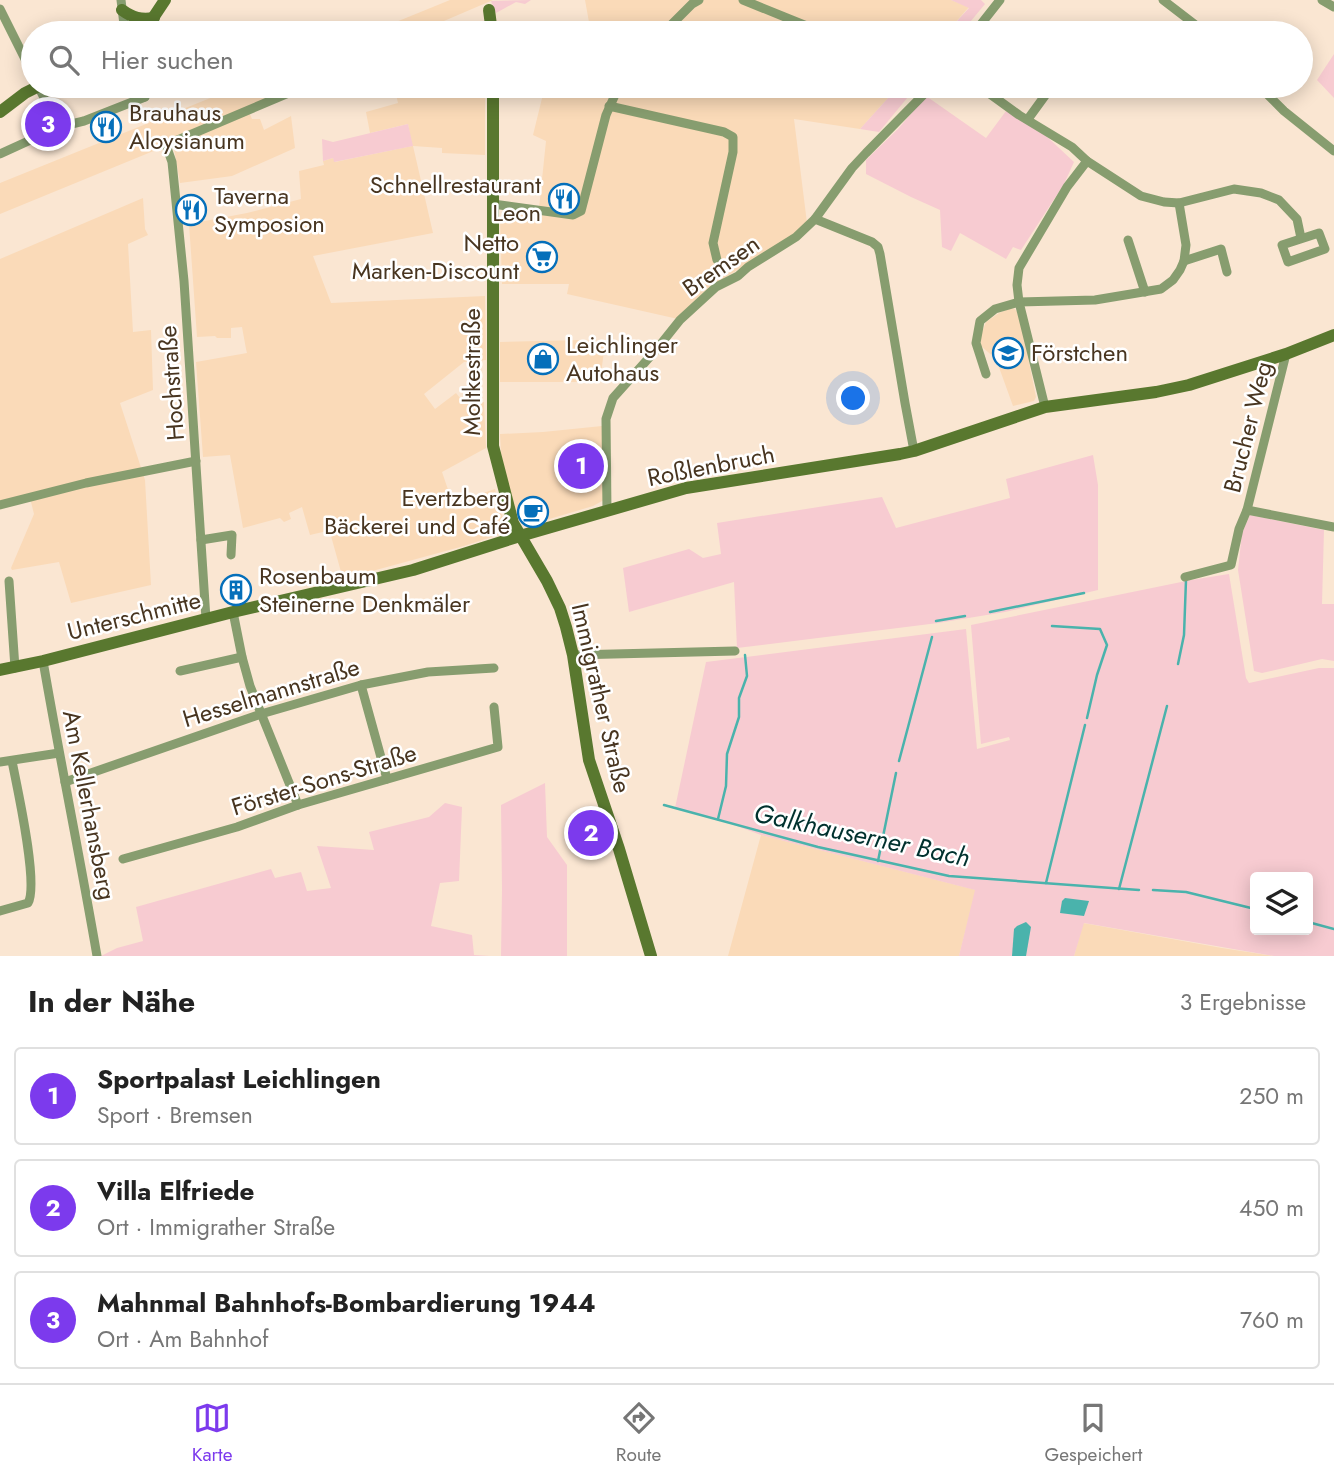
<!DOCTYPE html>
<html lang="de">
<head>
<meta charset="utf-8">
<style>
  :root { --surface:#fff; --page:#f2f2f2; --text:#222; --muted:#767676; --line:#e0e0e0; --accent:#7c3aed }
  body { margin:0; font-family:Jost,sans-serif; background:var(--page); color:var(--text) }
  .controls { position:absolute; right:21px; bottom:21px; display:grid; overflow:hidden; border-radius:7px; box-shadow:0 4px 18px #0003 }
  .controls button { width:63px; height:63px; display:grid; place-items:center; padding:0; border:0; border-bottom:2px solid var(--line); background:var(--surface); color:var(--text); font:35px sans-serif }
  .you { position:absolute; left:854px; top:399px; width:24px; height:24px; margin:-18px; border:5px solid #fff; border-radius:50%; background:#1a73e8; box-shadow:0 0 0 10px #1a73e833 }
  .badge { display:grid; place-items:center; width:46px; height:46px; border-radius:50%; background:var(--accent); color:#fff; font-size:23px; font-weight:700 }
  .pin { position:absolute; translate:-50% -50%; border:4px solid #fff; box-shadow:0 2px 7px #0006 }
  .list { margin:0; padding:0; list-style:none }
  h2 { display:flex; justify-content:space-between; align-items:center; height:91px; margin:0; padding:0 28px; font-size:30px }
  h2 small { font-size:23px; font-weight:400; color:var(--muted) }
  .list li { display:grid; grid-template-columns:46px 1fr auto; gap:21px; align-items:center; box-sizing:border-box; height:98px; margin:0 14px 14px; padding:0 14px; border:2px solid var(--line); border-radius:7px }
  .list b { display:block; font-size:26px; white-space:nowrap }
  .list p { margin:0; font-size:23px; white-space:nowrap; color:var(--muted) }
  .list em { font-size:23px; font-style:normal; color:var(--muted) }
  .icon { flex:none; width:38px; height:38px; fill:none; stroke:currentColor; stroke-width:2; stroke-linecap:round; stroke-linejoin:round }
  .map { position:relative; flex:none; width:1334px; height:956px; overflow:hidden }
  .search { position:absolute; background:var(--surface); box-shadow:0 4px 18px #0003; left:21px; right:21px; top:21px; height:77px; display:flex; align-items:center; gap:18px; box-sizing:border-box; padding:0 24px; border-radius:38px; color:var(--muted); font-size:26px }
  .sheet { height:427px; background:var(--surface) }
  nav { display:flex; justify-content:space-around; align-items:center; box-sizing:border-box; height:98px; border-top:2px solid var(--line); background:var(--surface); font-size:19px; color:var(--muted) }
  nav a { display:grid; justify-items:center; gap:4px }
  nav .on { color:var(--accent) }
  .map>svg:first-child { display:block }
  .built { fill:#fadab8 }
  .green { fill:#f7cbd1; fill-rule:evenodd }
  .water { fill:#4ab3ac }
  .lines { fill:none; stroke-linecap:round; stroke-linejoin:round }
  .stream { stroke:#4ab3ac; stroke-width:2.5 }
  .street { stroke:#879d6f; stroke-width:9 }
  .secondary { stroke:#59782f; stroke-width:12 }
  .labels { text-anchor:middle; stroke-width:5; stroke-linejoin:round; paint-order:stroke }
  .poi-label { font-size:24px; fill:#483520; stroke:#fff; text-anchor:start }
  .street-label { font-size:24px; fill:#483520; stroke:#fff }
  .water-label { font-size:26px; font-style:italic; fill:#00312e; stroke:#fff }
</style>
</head>
<body>
<div class="map">
<svg width="1334" height="956" viewBox="0 0 1334 956">
  <rect width="100%" height="100%" fill="#fae6d2"/>
  <g class="built">
    <polygon points="450,0 493,0 416,33 369,33"/>
    <polygon points="585,0 951,0 969,7 946,33 591,33"/>
    <polygon points="240,86 296,86 189,136 249,112 252,119 260,119 264,130 291,116 295,148 232,176 180,183 173,143 0,214 0,183"/>
    <polygon points="394,86 485,86 485,155 442,153 442,148 413,146 433,233 313,256 331,303 485,296 486,360 464,362 424,394 435,409 456,393 464,403 484,402 486,448 442,472 455,510 484,501 483,493 495,489 505,527 501,534 464,546 343,579 331,536 327,531 310,535 302,507 289,513 291,519 284,522 280,518 243,528 230,455 203,457 196,362 247,353 246,349 242,327 231,328 231,338 217,338 215,336 197,337 189,224 247,213 301,199 299,171 324,165 323,161 333,158 335,162 412,146 408,124 370,133 366,112 398,103"/>
    <polygon points="545,86 899,86 860,129 794,119 807,223 795,235 708,288 678,319 567,294 569,284 502,284 500,220 511,213 538,218 546,141 533,135"/>
    <polygon points="143,198 145,229 148,235 128,244 133,332 151,330 153,390 120,403 145,480 151,585 71,603 59,562 12,570 11,568 34,514 29,494 0,501 0,259"/>
    <polygon points="1011,308 1015,309 1017,312 1021,322 1036,397 1034,401 1013,406 996,359 981,346 980,337 986,322 999,313"/>
    <polygon points="581,340 605,343 601,374 578,374 577,382 500,382 500,342"/>
    <polygon points="602,426 604,500 593,506 526,526 519,519 505,475 501,453 500,434 543,432"/>
    <polygon points="761,835 976,890 959,956 728,956"/>
    <polygon points="1083,923 1222,948 1274,956 1074,956"/>
  </g>
  <g class="green">
    <polygon points="531,0 525,4 516,2 496,13 491,1"/>
    <polygon points="951,0 981,0 985,4 961,33 946,33 969,8"/>
    <polygon points="1334,54 1334,98 1317,80"/>
    <polygon points="899,86 917,86 879,132 860,129"/>
    <polygon points="926,96 986,138 1009,107 1028,119 1074,162 1064,184 1021,250 1013,247 1006,259 960,233 951,251 942,247 940,210 911,197 866,174 866,160 898,129"/>
    <polygon points="408,124 413,146 334,162 333,158 323,161 322,139 333,142"/>
    <polygon points="1093,455 1098,485 1098,590 1005,612 938,623 737,648 734,582 629,612 623,568 689,549 703,558 721,554 717,523 882,497 896,528 1010,498 1006,479"/>
    <polygon points="1250,515 1324,530 1322,604 1334,604 1334,661 1322,659 1262,673 1254,671 1238,570 1242,533"/>
    <path d="M 1229,574 L 1246,678 L 1249,683 L 1319,668 L 1334,668 L 1334,956 L 1274,956 L 1084,923 L 1074,956 L 959,956 L 975,890 L 761,835 L 718,819 L 675,808 L 706,662 L 966,629 L 977,749 L 1010,740 L 1009,737 L 981,744 L 971,625 L 1191,580 ZM 1255,877 L 1308,877 L 1308,930 L 1255,930 Z"/>
    <polygon points="545,783 547,837 567,865 567,956 501,956 502,890 501,805"/>
    <polygon points="445,803 462,807 459,881 440,883 431,926 472,935 474,955 490,956 101,956 117,948 143,941 136,907 271,869 275,878 301,872 307,891 331,888 317,846 374,850 369,832 429,817"/>
  </g>
  <g class="water">
    <polygon points="1065,898 1089,901 1084,916 1060,913 1062,901"/>
    <polygon points="1026,922 1031,927 1026,956 1012,956 1014,929 1017,926"/>
  </g>
  <g class="lines">
    <g class="stream">
      <polyline points="990,612 1084,593"/>
      <polyline points="936,621 965,616"/>
      <polyline points="1052,626 1100,629 1107,645 1097,675 1087,718"/>
      <polyline points="1178,664 1184,635 1186,580"/>
      <polyline points="899,761 932,637"/>
      <polyline points="664,805 818,847 949,876 1139,890"/>
      <polyline points="718,819 726,786 727,754 739,717 739,698 747,676 745,655"/>
      <polyline points="878,861 896,773"/>
      <polyline points="1046,883 1085,725"/>
      <polyline points="1119,889 1167,706"/>
      <polyline points="1153,890 1186,892 1255,909"/>
      <polyline points="1308,922 1334,929"/>
    </g>
    <g class="street">
      <polyline points="121,0 125,33"/>
      <polyline points="743,0 824,33"/>
      <polyline points="1163,0 1206,33"/>
      <polyline points="1322,0 1334,7"/>
      <polyline points="0,9 33,75"/>
      <polyline points="663,33 692,4 699,0"/>
      <polyline points="974,33 1000,0"/>
      <polyline points="38,86 59,127"/>
      <polyline points="140,86 145,97"/>
      <polyline points="979,86 1019,115 1072,147 1087,161 1141,196 1164,202 1179,203 1234,189 1261,193 1279,200 1297,219 1301,238"/>
      <polyline points="1259,86 1284,111 1334,151"/>
      <polyline points="609,106 724,132 733,137 733,152 713,243 717,260"/>
      <polyline points="1028,119 1052,86"/>
      <polyline points="0,154 59,127 84,121 145,97"/>
      <polyline points="493,204 573,215 581,211 606,115 619,86"/>
      <polyline points="815,219 872,242 878,247 880,254 905,403 914,451"/>
      <polygon points="1319,233 1325,249 1288,262 1282,245"/>
      <polyline points="1128,240 1145,292"/>
      <polyline points="1184,261 1221,249 1227,272"/>
      <polyline points="1286,354 1247,510 1334,527"/>
      <polyline points="986,374 976,343 980,321 995,309 1019,302 1095,300 1161,289 1173,280 1180,270 1184,261 1186,245 1179,203"/>
      <polyline points="1045,407 1019,302 1017,285 1019,268 1067,187 1087,161"/>
      <polyline points="0,505 86,483 196,461"/>
      <polyline points="607,511 606,419 613,398 656,350 680,320 716,287 738,276 748,267 796,237 815,219 852,168 866,153 932,86"/>
      <polyline points="201,540 232,535 231,555"/>
      <polyline points="1185,577 1231,565 1239,529 1247,510"/>
      <polyline points="9,581 15,668"/>
      <polyline points="233,612 242,657 250,686 298,805"/>
      <polyline points="206,619 184,281 172,162 166,145 305,86"/>
      <polyline points="573,655 735,651"/>
      <path d="M 43,661 C 60,760 80,857 97,956"/>
      <polyline points="180,671 242,657"/>
      <polyline points="361,685 387,779"/>
      <polyline points="0,762 59,753"/>
      <polyline points="65,782 261,714 361,685 428,672 494,668"/>
      <polyline points="123,859 237,827 298,805 498,747 494,707"/>
      <path d="M 0,911 L 28,903 C 39,884 17,787 12,761"/>
    </g>
    <g class="secondary">
      <path d="M 122,10 C 133,18 141,20 154,18"/>
      <polyline points="489,10 492,33"/>
      <polyline points="140,33 147,27 165,0"/>
      <polyline points="493,86 493,446 513,523 547,581 560,608 566,627 573,655 589,760 619,849 651,956"/>
      <polyline points="0,112 25,93 39,86"/>
      <polyline points="0,670 43,661 233,612 413,570 520,536 686,488 900,454 914,451 1045,407 1156,392 1189,385 1286,354 1334,335"/>
    </g>
  </g>
  <defs>
    <g id="restaurant-ring" transform="scale(1.575)"><circle r="9.5" fill="#fff" stroke="#056fba" stroke-width="1.5"/><path d="M-5-6h1v4h1v-4h1v4h1v-4h1v5L-1.5 .5V6h-2V.5L-5-1ZM5-6V6H3V1.5H1.5Q1.5-4 5-6Z" fill="#056fba"/></g>
    <g id="supermarket-ring" transform="scale(1.575)"><circle r="9.5" fill="#fff" stroke="#056fba" stroke-width="1.5"/><path d="M-6-5.5h2.5l.6 2H6L4.5 2H-2.5L-4.4-4H-6ZM-1.5 3.2a1.3 1.3 0 1 0 .1 0ZM3 3.2a1.3 1.3 0 1 0 .1 0Z" fill="#056fba"/></g>
    <g id="school-ring" transform="scale(1.575)"><circle r="9.5" fill="#fff" stroke="#056fba" stroke-width="1.5"/><path d="M0-5L7-2L0 1L-7-2ZM-4 1L0 2.5L4 1V4Q0 6-4 4Z" fill="#056fba"/></g>
    <g id="shop-ring" transform="scale(1.575)"><circle r="9.5" fill="#fff" stroke="#056fba" stroke-width="1.5"/><path d="M-5-2.5h2.3a2.7 3.5 0 0 1 5.4 0H5L5.5 6h-11ZM-1.5-2.5h3a1.5 2.3 0 0 0-3 0Z" fill="#056fba"/></g>
    <g id="cafe-ring" transform="scale(1.575)"><circle r="9.5" fill="#fff" stroke="#056fba" stroke-width="1.5"/><path d="M-5.5-4.5H6V0H3Q3 3.5 0 3.5H-2.5Q-5.5 3.5-5.5 0ZM3-3.2v2h1.7v-2ZM-6 4.5H4V6H-6Z" fill="#056fba"/></g>
    <g id="building-ring" transform="scale(1.575)"><circle r="9.5" fill="#fff" stroke="#056fba" stroke-width="1.5"/><path d="M-4-6H4V6H1V3H-1V6H-4ZM-2.5-4.3h1.7v1.8h-1.7ZM.8-4.3h1.7v1.8H.8ZM-2.5-1h1.7V.8h-1.7ZM.8-1h1.7V.8H.8Z" fill="#056fba"/></g>
  </defs>
  <g fill-rule="evenodd">
    <use href="#restaurant-ring" x="106" y="127"/>
    <use href="#restaurant-ring" x="564" y="199"/>
    <use href="#restaurant-ring" x="191" y="210"/>
    <use href="#supermarket-ring" x="542" y="257"/>
    <use href="#school-ring" x="1008" y="353"/>
    <use href="#shop-ring" x="543" y="359"/>
    <use href="#cafe-ring" x="533" y="512"/>
    <use href="#building-ring" x="236" y="590"/>
  </g>
  <g class="labels">
    <g class="poi-label">
      <text x="129" y="121">Brauhaus<tspan x="129" dy="28">Aloysianum</tspan></text>
      <text x="541" y="193" text-anchor="end">Schnellrestaurant<tspan x="541" dy="28">Leon</tspan></text>
      <text x="214" y="204">Taverna<tspan x="214" dy="28">Symposion</tspan></text>
      <text x="519" y="251" text-anchor="end">Netto<tspan x="519" dy="28">Marken-Discount</tspan></text>
      <text x="566" y="353">Leichlinger<tspan x="566" dy="28">Autohaus</tspan></text>
      <text x="1031" y="361">Förstchen</text>
      <text x="510" y="506" text-anchor="end">Evertzberg<tspan x="510" dy="28">Bäckerei und Café</tspan></text>
      <text x="259" y="584">Rosenbaum<tspan x="259" dy="28">Steinerne Denkmäler</tspan></text>
    </g>
    <g class="street-label">
      <text transform="translate(721 266) rotate(-35)" y="8">Bremsen</text>
      <text transform="translate(472 372) rotate(-90)" y="8">Moltkestraße</text>
      <text transform="translate(172 383) rotate(-94)" y="8">Hochstraße</text>
      <text transform="translate(1248 427) rotate(-76)" y="8">Brucher Weg</text>
      <text transform="translate(711 466) rotate(-11)" y="8">Roßlenbruch</text>
      <text transform="translate(134 616) rotate(-14)" y="8">Unterschmitte</text>
      <text transform="translate(271 693) rotate(-17)" y="8">Hesselmannstraße</text>
      <text transform="translate(601 698) rotate(77)" y="8">Immigrather Straße</text>
      <text transform="translate(324 780) rotate(-17)" y="8">Förster-Sons-Straße</text>
      <text transform="translate(89 805) rotate(79)" y="8">Am Kellerhansberg</text>
    </g>
    <g class="water-label">
      <text transform="translate(862 835) rotate(12)" y="9">Galkhauserner Bach</text>
    </g>
  </g>
</svg>
<div class="controls">
<button><svg class="icon" aria-label="layers" viewBox="0 0 24 24"><path d="M12 4l9 5-9 5-9-5zM3 14l9 5 9-5"/></svg></button>
</div>
<div class="you"></div>
<div class="pin badge" style="left:581px;top:466px">1</div>
<div class="pin badge" style="left:591px;top:833px">2</div>
<div class="pin badge" style="left:48px;top:124px">3</div>
<div class="search"><svg class="icon" aria-label="search" viewBox="0 0 24 24"><circle cx="10" cy="10" r="6"/><path d="M15 15l6 6"/></svg>Hier suchen</div>
</div>
<section class="sheet">
<h2>In der Nähe<small>3 Ergebnisse</small></h2>
<ul class="list">
<li><span class="badge">1</span><div><b>Sportpalast Leichlingen</b><p>Sport · Bremsen</p></div><em>250 m</em></li>
<li><span class="badge">2</span><div><b>Villa Elfriede</b><p>Ort · Immigrather Straße</p></div><em>450 m</em></li>
<li><span class="badge">3</span><div><b>Mahnmal Bahnhofs-Bombardierung 1944</b><p>Ort · Am Bahnhof</p></div><em>760 m</em></li>
</ul>
</section>
<nav>
<a class="on"><svg class="icon" aria-label="map" viewBox="0 0 24 24"><path d="M3 6l6-2 6 2 6-2v14l-6 2-6-2-6 2zM9 4v14M15 6v14"/></svg>Karte</a>
<a><svg class="icon" aria-label="directions" viewBox="0 0 24 24"><path d="M12 3l9 9-9 9-9-9zM9 14v-3h6M13 9l2 2-2 2"/></svg>Route</a>
<a><svg class="icon" aria-label="saved" viewBox="0 0 24 24"><path d="M7 4h10v16l-5-4-5 4z"/></svg>Gespeichert</a>
</nav>
</body>
</html>
